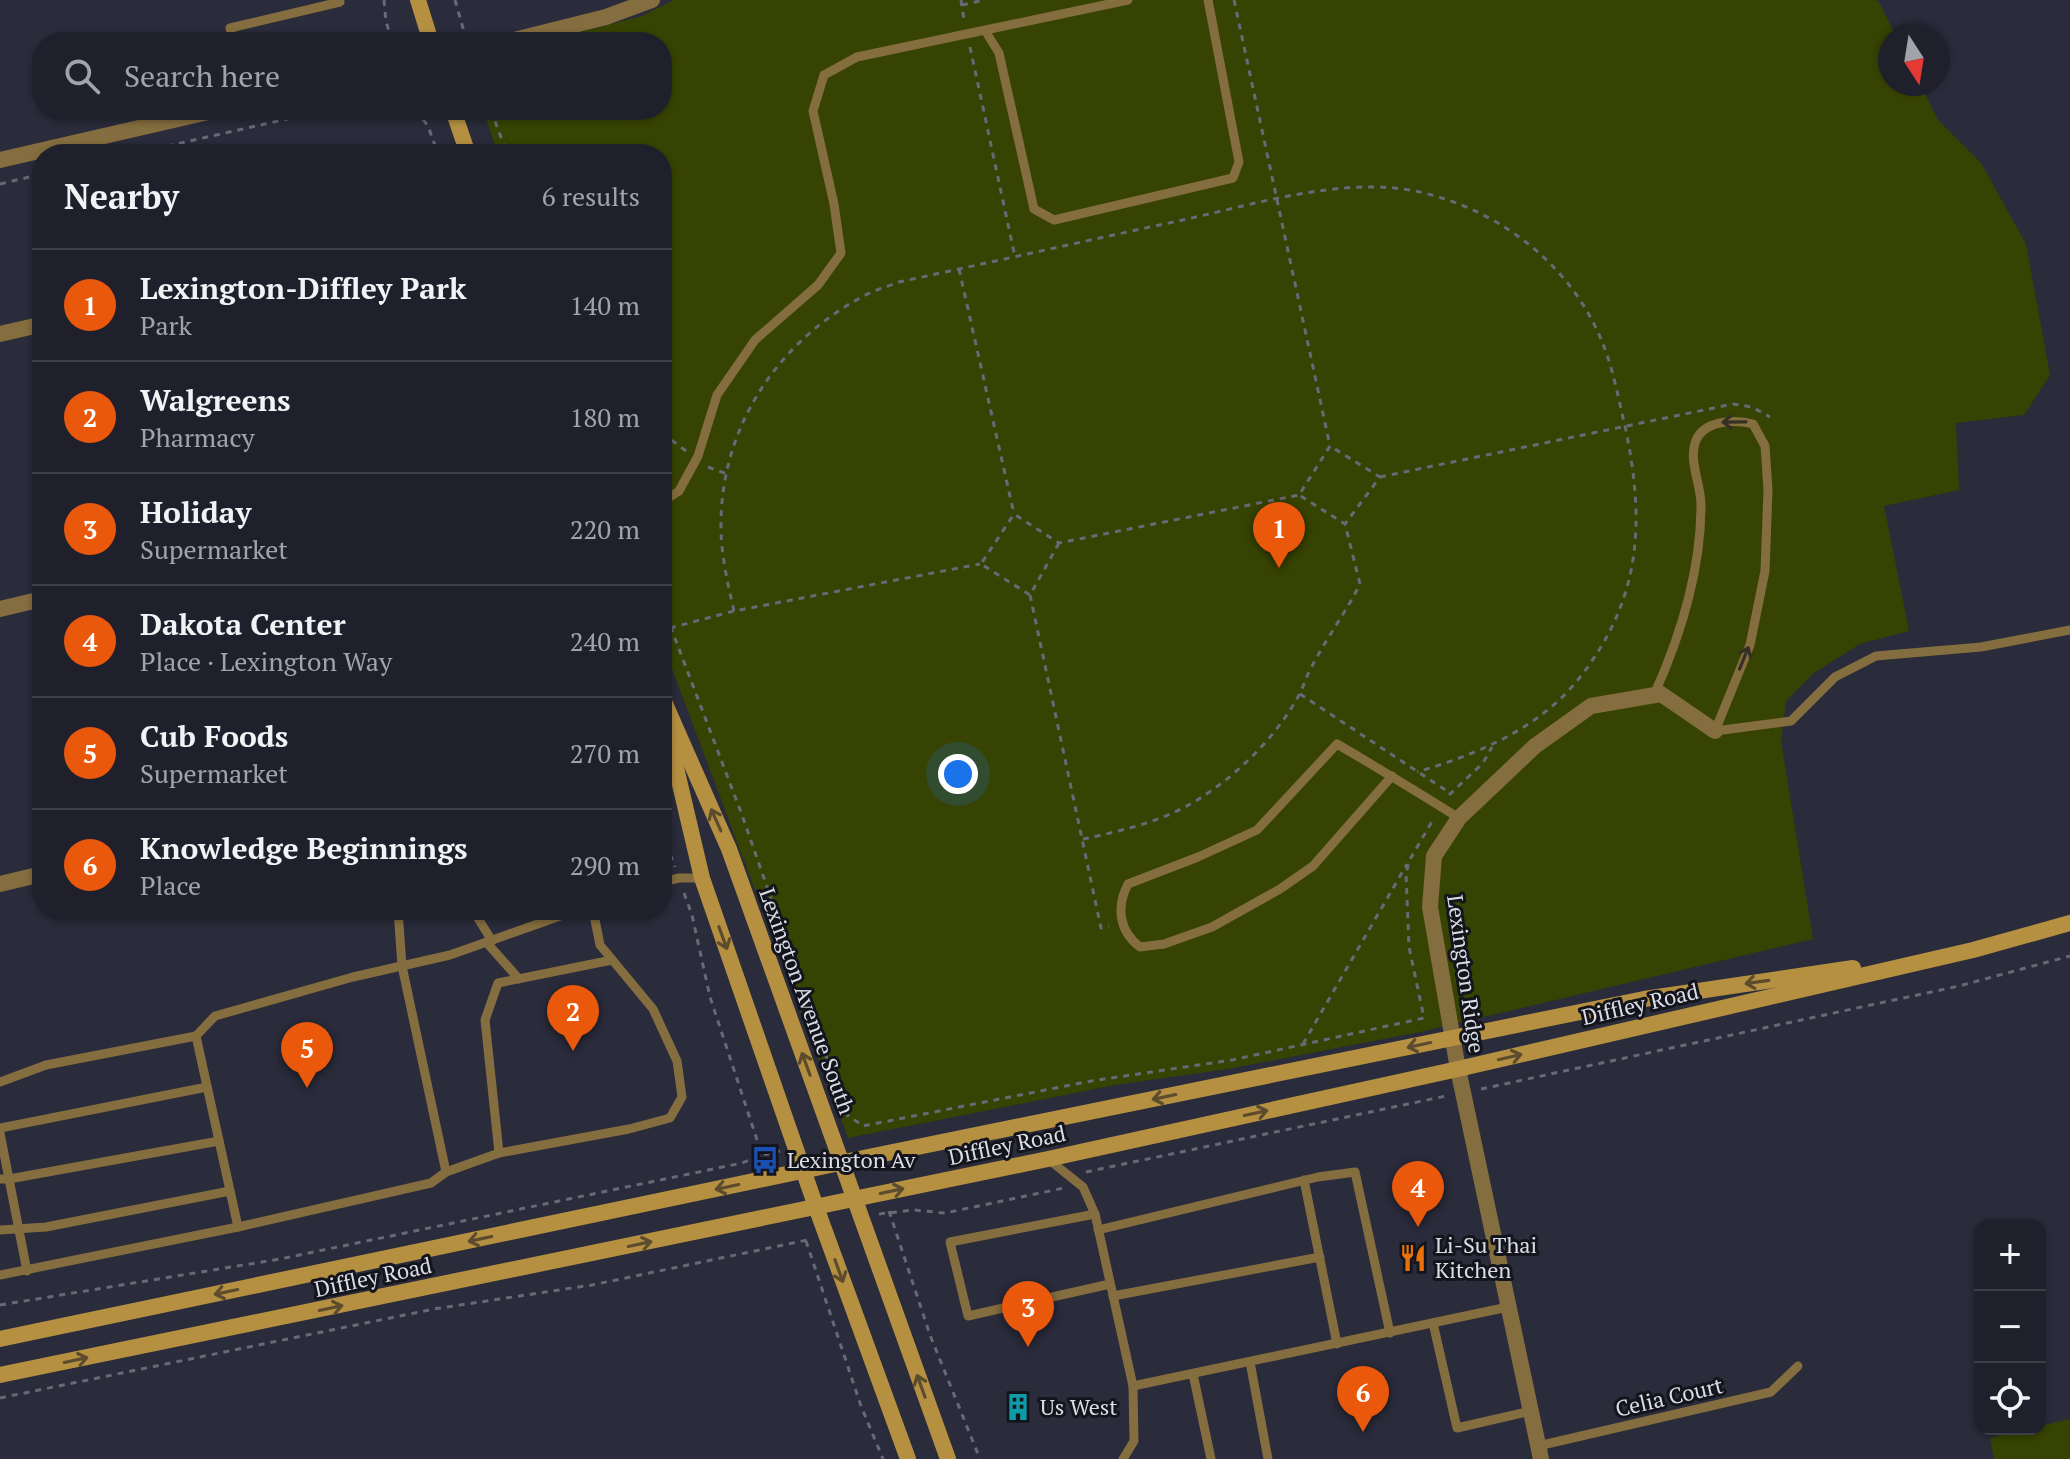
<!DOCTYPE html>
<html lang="en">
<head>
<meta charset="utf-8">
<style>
  :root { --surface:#20202c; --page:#282834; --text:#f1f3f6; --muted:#a2a3a9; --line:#3d3e48; --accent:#ea580c }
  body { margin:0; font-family:"PT Serif",serif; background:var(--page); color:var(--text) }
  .controls { position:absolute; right:24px; bottom:24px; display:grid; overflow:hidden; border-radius:16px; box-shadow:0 2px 6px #0004 }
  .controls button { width:72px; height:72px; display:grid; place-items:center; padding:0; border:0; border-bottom:2px solid var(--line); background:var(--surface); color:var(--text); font:40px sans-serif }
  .compass { position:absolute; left:1878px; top:24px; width:72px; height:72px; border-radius:50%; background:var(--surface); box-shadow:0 2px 6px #0004; rotate:168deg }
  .you { position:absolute; left:958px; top:774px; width:28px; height:28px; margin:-20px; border:6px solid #fff; border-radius:50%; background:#1a73e8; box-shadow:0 0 0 12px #1a73e833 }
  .badge { display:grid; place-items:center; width:52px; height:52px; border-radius:50%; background:var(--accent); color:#fff; font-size:26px; font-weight:700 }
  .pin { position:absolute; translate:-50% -66px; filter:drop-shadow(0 2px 4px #0008) }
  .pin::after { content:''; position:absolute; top:42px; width:28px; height:24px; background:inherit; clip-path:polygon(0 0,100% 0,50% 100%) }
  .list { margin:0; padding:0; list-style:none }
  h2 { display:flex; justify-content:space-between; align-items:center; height:104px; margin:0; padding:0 32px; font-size:34px }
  h2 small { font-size:26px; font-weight:400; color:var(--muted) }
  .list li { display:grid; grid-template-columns:52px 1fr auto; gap:24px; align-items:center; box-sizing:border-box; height:112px; padding:0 32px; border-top:2px solid var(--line) }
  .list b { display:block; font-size:30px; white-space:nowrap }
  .list p { margin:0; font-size:26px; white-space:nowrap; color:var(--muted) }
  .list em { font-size:26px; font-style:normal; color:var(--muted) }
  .icon { flex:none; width:44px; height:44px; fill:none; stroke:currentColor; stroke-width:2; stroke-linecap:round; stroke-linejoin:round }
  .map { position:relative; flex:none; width:2070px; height:1459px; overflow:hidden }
  .search { position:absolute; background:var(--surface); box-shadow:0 2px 6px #0004; left:32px; top:32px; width:640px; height:88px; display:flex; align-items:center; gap:20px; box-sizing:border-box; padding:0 28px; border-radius:32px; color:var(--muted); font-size:30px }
  .panel { position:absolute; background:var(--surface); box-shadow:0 2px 6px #0004; left:32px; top:144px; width:640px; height:776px; border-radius:32px }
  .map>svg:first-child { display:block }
  .green { fill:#374302 }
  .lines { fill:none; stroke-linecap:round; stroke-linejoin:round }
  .path { stroke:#686977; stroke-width:3; stroke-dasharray:6 6; stroke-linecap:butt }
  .lane { stroke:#846d3e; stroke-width:9 }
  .street { stroke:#846d3e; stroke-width:16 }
  .secondary { stroke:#b59041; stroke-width:16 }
  .oneway { stroke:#362f26 }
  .oneway2 { stroke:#5c4c2d }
  .labels { text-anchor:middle; stroke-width:6; stroke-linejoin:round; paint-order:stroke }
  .street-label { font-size:22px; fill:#dbdce6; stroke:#14151c }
  .poi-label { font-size:22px; fill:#dbdce6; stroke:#14151c; text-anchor:start }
</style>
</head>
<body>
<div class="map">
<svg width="2070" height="1459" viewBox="0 0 2070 1459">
  <rect width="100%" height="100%" fill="#2a2b3b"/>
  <g class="green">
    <polygon points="674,0 1876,0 1880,4 1896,36 1890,36 1890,84 1920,84 1938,120 1981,163 2026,244 2050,375 2024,415 1956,423 1959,490 1884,506 1909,631 1860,644 1814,673 1786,701 1781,741 1813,939 1420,1032 1228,1069 1115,1085 848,1138 662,642 662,154 498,154 483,110 662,110 662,42 543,42 642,16"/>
    <polygon points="2070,1419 2070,1459 1994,1459 1990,1438 2029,1429 2040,1429 2040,1426"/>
  </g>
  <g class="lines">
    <g class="path">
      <polyline points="384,0 386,22 393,42"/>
      <polyline points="455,0 467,42"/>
      <polyline points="961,0 964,20"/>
      <polyline points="1234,0 1330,446"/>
      <polyline points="962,5 984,0"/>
      <polyline points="970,47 1015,257"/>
      <polyline points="416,110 428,126 438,154"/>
      <polyline points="491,110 507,154"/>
      <polyline points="132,154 327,110"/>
      <polyline points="0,184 42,174"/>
      <polyline points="959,269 1014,514"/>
      <polyline points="662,433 686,451"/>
      <polyline points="708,467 727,474"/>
      <polyline points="1380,477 1733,404 1752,407 1770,417"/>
      <polyline points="1059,543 1030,595 981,564 1014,514 1059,543 1299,495"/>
      <polyline points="1030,595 1101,928 1109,926"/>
      <polyline points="662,604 742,815 846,1114 863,1126 1091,1081 1232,1060 1424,1018 1409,947 1406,874 1409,861 1434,818"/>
      <path d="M 734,611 C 728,584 721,556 721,527 C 720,429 776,344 860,298 C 872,291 886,287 899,282 C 992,262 1085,241 1178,221 C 1253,205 1344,175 1420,192 C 1504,211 1579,271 1607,355 C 1615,378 1619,402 1625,426 C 1645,521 1642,597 1581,676 C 1541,728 1478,754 1417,772"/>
      <polyline points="670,628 734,611 980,564"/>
      <polyline points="1300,694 1450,793"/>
      <polyline points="1449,795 1483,763 1492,747"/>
      <polyline points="662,832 675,867"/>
      <path d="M 1083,839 C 1116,832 1152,824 1183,808 C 1229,784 1276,739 1300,693 C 1304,685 1306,677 1310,670 C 1325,640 1345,614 1360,584 L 1345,524 L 1299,495 L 1330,446 L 1380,477 L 1345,524"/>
      <polyline points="684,893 692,915 710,997 762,1155 780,1151"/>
      <polyline points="1303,1044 1407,864"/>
      <polyline points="1481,1089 1959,986 2070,956"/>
      <polyline points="1086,1172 1446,1096"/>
      <polyline points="889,1211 930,1335 980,1459"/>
      <polyline points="879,1214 914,1210 945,1213 1064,1188"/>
      <polyline points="806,1241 861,1406 883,1459"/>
      <polyline points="0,1305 280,1259 742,1163 762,1155"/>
      <polyline points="0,1398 434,1309 592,1285 812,1239"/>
    </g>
    <g class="lane">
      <polyline points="986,32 999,53 1034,209 1054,220 1233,178 1239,162 1208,0"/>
      <polyline points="233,42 230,28 340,2"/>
      <polyline points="662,502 679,491 698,456 717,395 755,340 818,285 841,253 834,204 813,111 824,75 857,57 1128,0"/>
      <path d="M 1654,695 C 1681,635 1701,571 1701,505 C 1701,485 1689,462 1695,443 C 1702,420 1735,419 1753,424 L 1765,446 L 1768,490 L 1765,571 L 1750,645 L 1715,731 L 1791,721 L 1835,677 L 1876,656 L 1981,647 L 2070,630"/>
      <path d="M 1392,776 L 1313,866 L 1280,889 L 1212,927 L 1164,944 L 1140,947 C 1119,931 1116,907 1128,884 L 1198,857 L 1257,830 L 1337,744 C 1378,768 1419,793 1459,818"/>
      <polyline points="662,882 679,878 702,878"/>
      <polyline points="473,910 492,941"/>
      <polyline points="487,943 519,979"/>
      <polyline points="0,1082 46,1065 196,1036"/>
      <polyline points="0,1128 207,1087"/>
      <polyline points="0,1133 27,1271"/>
      <polyline points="499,1153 485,1020 498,983 612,960"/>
      <polyline points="1048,1159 1083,1187 1095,1214 1133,1386 1134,1441 1123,1459"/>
      <polyline points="446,1172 499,1153 629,1129 670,1118 682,1097 677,1061 653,1009 600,945 593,910"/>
      <polyline points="0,1179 9,1179 219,1141"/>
      <polyline points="1304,1180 1337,1344"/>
      <polyline points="1095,1214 950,1242 968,1316 1110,1284"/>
      <polyline points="238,1227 196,1036 215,1016 353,977 450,955 577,910"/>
      <polyline points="0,1230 46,1227 230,1191"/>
      <polyline points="1098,1230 1318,1177 1355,1172 1390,1333"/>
      <polyline points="0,1275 238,1227 431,1183 446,1172 402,966 398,910"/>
      <polyline points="1113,1296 1320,1257"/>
      <polyline points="1433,1323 1457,1428 1531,1411"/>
      <polyline points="1250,1362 1268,1459"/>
      <polyline points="1193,1374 1211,1459"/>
      <polyline points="1133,1386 1508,1307"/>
      <polyline points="1538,1446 1771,1392 1798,1366"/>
    </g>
    <g class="street">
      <polyline points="506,42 606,17 652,0"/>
      <polyline points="0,160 217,110"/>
      <polyline points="0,334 39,325"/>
      <polyline points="0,609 42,599"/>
      <polyline points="0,884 42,874"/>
      <polyline points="1541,1459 1458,1069 1430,907 1434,856 1459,818 1535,746 1591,706 1661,694 1715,731"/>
    </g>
    <g class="secondary">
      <polyline points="418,0 431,42"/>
      <polyline points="453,110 468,154"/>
      <polyline points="662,697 729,849 948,1459"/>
      <polyline points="666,725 702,878 816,1207 908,1459"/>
      <polyline points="0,1339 873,1156 1644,999 1853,968"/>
      <polyline points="0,1375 1048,1159 1458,1069 1973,950 2070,923"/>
    </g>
  </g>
  <defs><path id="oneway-shaft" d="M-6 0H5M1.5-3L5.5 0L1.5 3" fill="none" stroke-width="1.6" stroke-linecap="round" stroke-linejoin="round" transform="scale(2)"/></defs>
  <g class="oneway">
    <use href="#oneway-shaft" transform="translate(1734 422) rotate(179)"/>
    <use href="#oneway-shaft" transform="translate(1744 658) rotate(-68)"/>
  </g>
  <g class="oneway2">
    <use href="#oneway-shaft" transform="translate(716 820) rotate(-114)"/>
    <use href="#oneway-shaft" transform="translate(723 938) rotate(70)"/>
    <use href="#oneway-shaft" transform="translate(1757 982) rotate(172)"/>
    <use href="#oneway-shaft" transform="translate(1419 1045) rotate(168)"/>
    <use href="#oneway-shaft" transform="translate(1510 1057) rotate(-13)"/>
    <use href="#oneway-shaft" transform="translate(806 1064) rotate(-110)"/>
    <use href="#oneway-shaft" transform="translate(1164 1097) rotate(168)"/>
    <use href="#oneway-shaft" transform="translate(1256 1113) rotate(-12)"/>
    <use href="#oneway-shaft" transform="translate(727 1187) rotate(168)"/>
    <use href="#oneway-shaft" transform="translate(892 1191) rotate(-12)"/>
    <use href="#oneway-shaft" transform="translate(480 1239) rotate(168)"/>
    <use href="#oneway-shaft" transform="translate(640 1244) rotate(-12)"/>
    <use href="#oneway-shaft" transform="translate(839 1271) rotate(70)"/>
    <use href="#oneway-shaft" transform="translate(226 1292) rotate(168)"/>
    <use href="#oneway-shaft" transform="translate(331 1308) rotate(-12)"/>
    <use href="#oneway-shaft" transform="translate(76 1360) rotate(-12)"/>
    <use href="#oneway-shaft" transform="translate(921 1386) rotate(-110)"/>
  </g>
  <defs>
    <g id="bus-bare" transform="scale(2.16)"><path d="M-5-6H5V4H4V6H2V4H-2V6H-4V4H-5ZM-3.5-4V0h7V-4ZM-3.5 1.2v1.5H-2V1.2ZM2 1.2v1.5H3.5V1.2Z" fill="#1a4fb4" stroke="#14151c" stroke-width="2.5" paint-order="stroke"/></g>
    <g id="restaurant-bare" transform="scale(2.16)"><path d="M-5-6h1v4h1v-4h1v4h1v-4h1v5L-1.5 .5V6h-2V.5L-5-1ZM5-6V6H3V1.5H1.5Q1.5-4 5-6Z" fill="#e8710a" stroke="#14151c" stroke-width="2.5" paint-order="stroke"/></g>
    <g id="building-bare" transform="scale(2.16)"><path d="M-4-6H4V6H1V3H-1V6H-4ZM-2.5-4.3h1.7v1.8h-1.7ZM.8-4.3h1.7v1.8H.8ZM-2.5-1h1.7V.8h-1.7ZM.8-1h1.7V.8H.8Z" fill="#0f9aa8" stroke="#14151c" stroke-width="2.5" paint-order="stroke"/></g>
  </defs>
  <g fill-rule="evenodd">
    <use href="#bus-bare" x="765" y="1160"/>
    <use href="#restaurant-bare" x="1413" y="1258"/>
    <use href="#building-bare" x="1018" y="1407"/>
  </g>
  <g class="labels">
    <g class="street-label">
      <text transform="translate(1466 974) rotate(82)" y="8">Lexington Ridge</text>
      <text transform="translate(807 1001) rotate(70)" y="8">Lexington Avenue South</text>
      <text transform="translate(1640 1004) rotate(-13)" y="8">Diffley Road</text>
      <text transform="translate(1007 1145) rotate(-12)" y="8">Diffley Road</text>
      <text transform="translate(373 1277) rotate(-12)" y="8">Diffley Road</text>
      <text transform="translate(1669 1397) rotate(-13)" y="8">Celia Court</text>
    </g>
    <g class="poi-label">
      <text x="787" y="1168">Lexington Av</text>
      <text x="1435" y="1253">Li-Su Thai<tspan x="1435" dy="25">Kitchen</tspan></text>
      <text x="1040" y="1415">Us West</text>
    </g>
  </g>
</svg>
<div class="controls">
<button>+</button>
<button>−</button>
<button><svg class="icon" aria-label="locate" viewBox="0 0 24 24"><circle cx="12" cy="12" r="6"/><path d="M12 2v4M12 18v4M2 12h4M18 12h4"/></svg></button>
</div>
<svg class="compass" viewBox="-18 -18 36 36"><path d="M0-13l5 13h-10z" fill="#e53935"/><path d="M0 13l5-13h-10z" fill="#a2a3a9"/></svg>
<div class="you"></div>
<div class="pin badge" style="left:1279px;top:568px">1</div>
<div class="pin badge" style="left:573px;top:1051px">2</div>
<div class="pin badge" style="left:1028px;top:1347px">3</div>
<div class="pin badge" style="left:1418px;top:1227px">4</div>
<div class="pin badge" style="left:307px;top:1088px">5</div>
<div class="pin badge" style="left:1363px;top:1432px">6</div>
<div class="search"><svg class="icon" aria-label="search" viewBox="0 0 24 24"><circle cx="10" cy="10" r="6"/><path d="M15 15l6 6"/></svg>Search here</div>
<section class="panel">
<h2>Nearby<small>6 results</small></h2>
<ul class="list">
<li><span class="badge">1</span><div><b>Lexington-Diffley Park</b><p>Park</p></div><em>140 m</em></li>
<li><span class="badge">2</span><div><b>Walgreens</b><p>Pharmacy</p></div><em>180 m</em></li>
<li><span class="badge">3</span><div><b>Holiday</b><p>Supermarket</p></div><em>220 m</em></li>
<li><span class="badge">4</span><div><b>Dakota Center</b><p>Place · Lexington Way</p></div><em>240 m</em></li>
<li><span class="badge">5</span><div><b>Cub Foods</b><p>Supermarket</p></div><em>270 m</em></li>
<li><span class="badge">6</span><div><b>Knowledge Beginnings</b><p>Place</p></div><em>290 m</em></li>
</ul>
</section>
</div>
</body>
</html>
